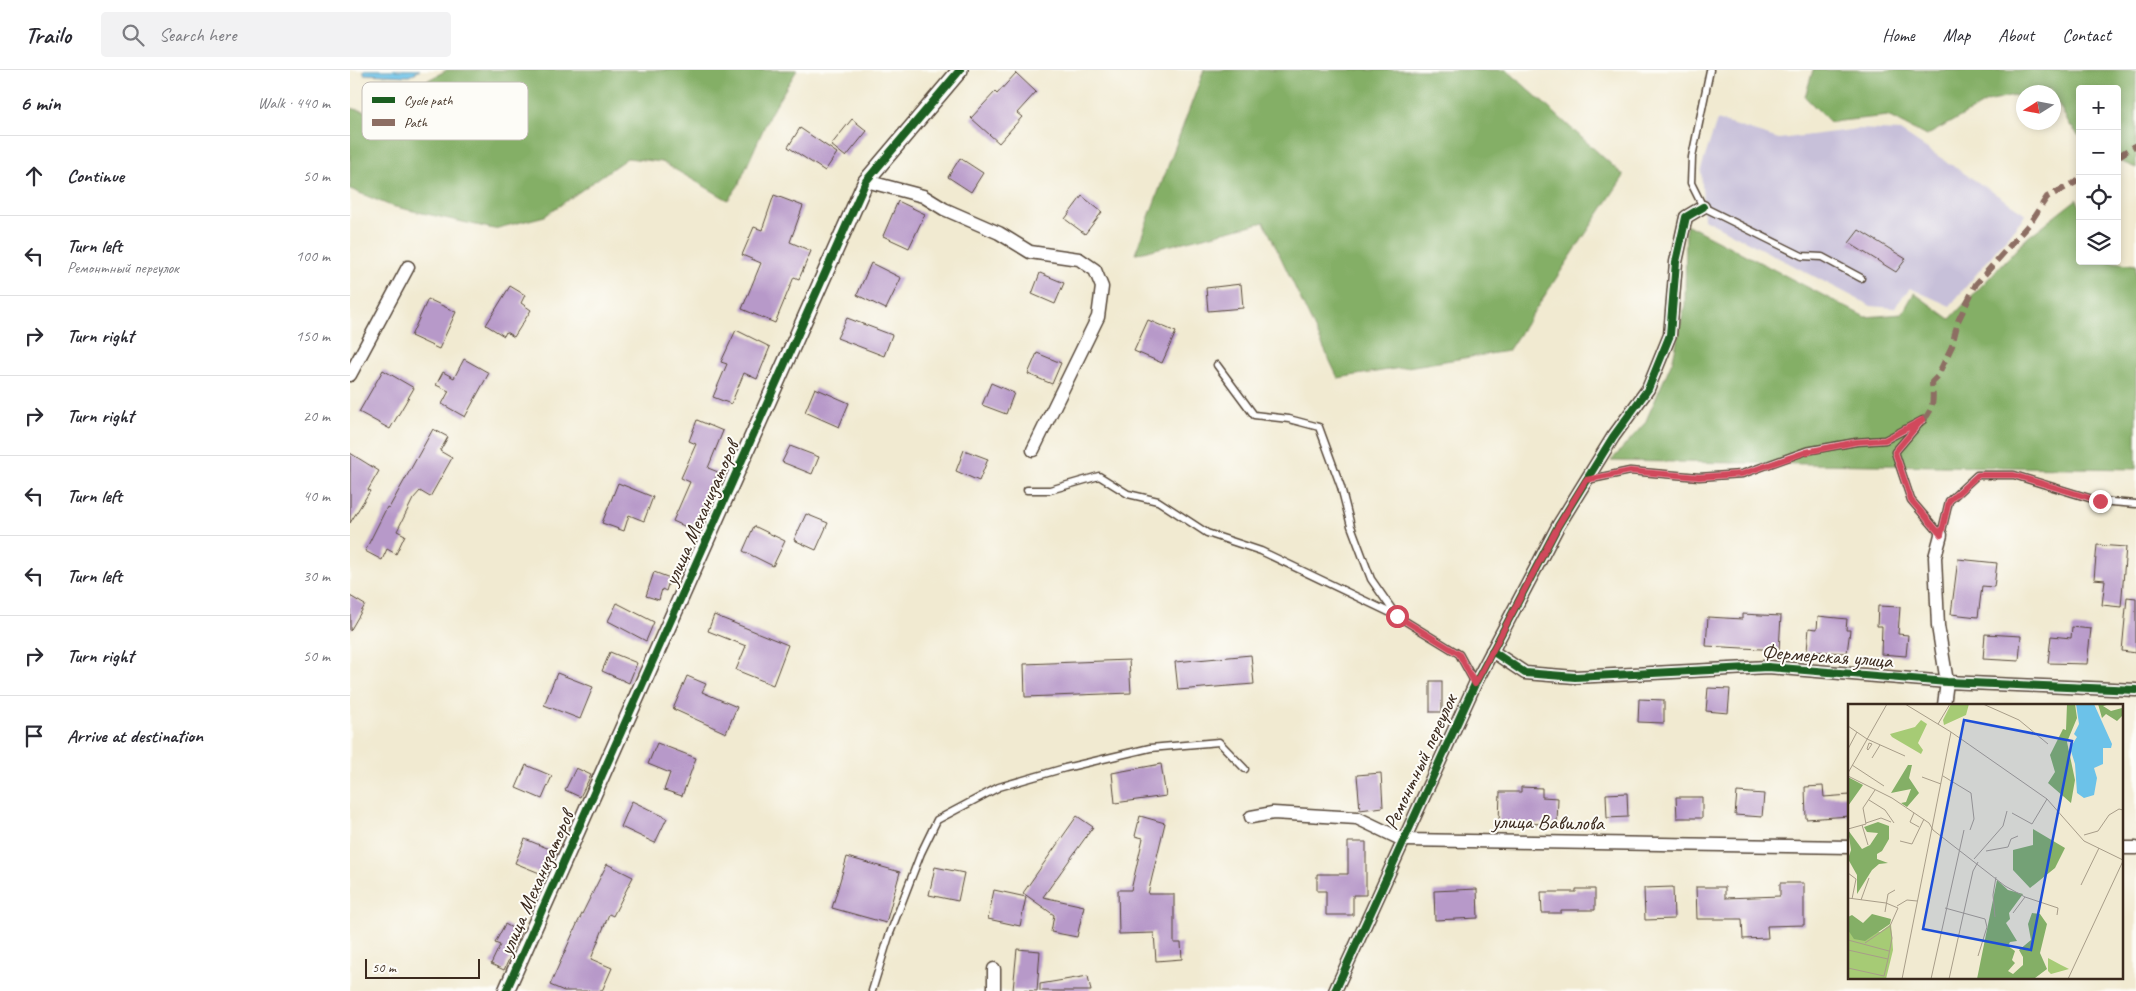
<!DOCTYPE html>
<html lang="en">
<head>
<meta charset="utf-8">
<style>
  :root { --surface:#fff; --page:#f2f2f3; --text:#2b2b33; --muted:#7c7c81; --line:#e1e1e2 }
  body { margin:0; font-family:Caveat,sans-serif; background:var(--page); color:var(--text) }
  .controls { position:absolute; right:15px; top:15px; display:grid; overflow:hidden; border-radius:5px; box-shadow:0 2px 8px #0003 }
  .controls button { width:45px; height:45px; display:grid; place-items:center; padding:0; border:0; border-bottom:1px solid var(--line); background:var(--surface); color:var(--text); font:25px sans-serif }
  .compass { position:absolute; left:1666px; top:15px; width:45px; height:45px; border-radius:50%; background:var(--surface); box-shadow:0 2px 8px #0003; rotate:259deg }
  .scale { position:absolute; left:15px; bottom:12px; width:115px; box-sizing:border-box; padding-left:5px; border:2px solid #3b2a1e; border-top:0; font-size:14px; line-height:18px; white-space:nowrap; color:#3b2a1e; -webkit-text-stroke:4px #fdfcf7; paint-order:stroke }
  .stop { position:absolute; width:15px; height:15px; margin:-11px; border:4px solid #d1495b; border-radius:50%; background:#fff }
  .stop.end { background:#d1495b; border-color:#fff; box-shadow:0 1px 5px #0008 }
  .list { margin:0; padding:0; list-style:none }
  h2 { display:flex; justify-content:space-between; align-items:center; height:65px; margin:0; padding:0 20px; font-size:21px }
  h2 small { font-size:16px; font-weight:400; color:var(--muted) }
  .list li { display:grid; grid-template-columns:32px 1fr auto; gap:15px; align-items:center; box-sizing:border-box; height:80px; padding:0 20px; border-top:1px solid var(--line) }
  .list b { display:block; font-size:19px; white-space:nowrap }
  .list p { margin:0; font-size:16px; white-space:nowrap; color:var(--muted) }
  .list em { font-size:16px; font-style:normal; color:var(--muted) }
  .icon { flex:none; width:28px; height:28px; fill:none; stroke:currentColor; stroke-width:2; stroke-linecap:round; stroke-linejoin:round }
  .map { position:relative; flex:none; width:1786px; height:921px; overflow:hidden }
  header { display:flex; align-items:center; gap:30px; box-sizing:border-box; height:70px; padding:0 25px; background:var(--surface); border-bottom:1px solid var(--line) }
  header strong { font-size:24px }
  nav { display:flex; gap:28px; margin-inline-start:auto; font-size:18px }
  .search { width:350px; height:45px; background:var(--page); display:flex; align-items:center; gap:12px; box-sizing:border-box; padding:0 18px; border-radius:5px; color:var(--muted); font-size:19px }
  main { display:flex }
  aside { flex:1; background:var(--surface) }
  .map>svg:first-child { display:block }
  .industrial { fill:#c7c0d9 }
  .forest { fill:#84af66; stroke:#606c42 }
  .water { fill:#6cc2e9; stroke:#547684 }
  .building { fill:#b799c9 }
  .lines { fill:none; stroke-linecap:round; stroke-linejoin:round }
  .service-casing { stroke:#564739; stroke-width:9 }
  .minor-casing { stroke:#564739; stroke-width:15 }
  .tertiary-casing { stroke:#564739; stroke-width:18 }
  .service { stroke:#fff; stroke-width:6 }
  .minor { stroke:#fff; stroke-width:12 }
  .tertiary { stroke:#fff; stroke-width:15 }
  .quiet { stroke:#8d6e63; stroke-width:6; stroke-dasharray:12 6; stroke-linecap:butt }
  .cycleway-casing { stroke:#fdfcf7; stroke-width:11 }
  .cycleway { stroke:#1b5e20; stroke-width:8 }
  .route { stroke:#d1495b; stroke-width:6 }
  .labels { text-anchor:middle; stroke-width:4; stroke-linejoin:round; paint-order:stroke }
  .street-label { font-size:21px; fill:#3b2a1e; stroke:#fdfcf7 }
  .inset-road { fill:none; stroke:#a89d89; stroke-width:1 }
  .view { fill:#1d4ed8; fill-opacity:0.15; stroke:#1d4ed8; stroke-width:2.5 }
  .inset-edge { fill:none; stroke:#3b2a1e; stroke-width:2.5 }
  .key { fill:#fdfcf7; stroke:#c3bdb6; stroke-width:1 }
  .key-label { font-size:14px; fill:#3b2a1e }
</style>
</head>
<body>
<header>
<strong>Trailo</strong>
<div class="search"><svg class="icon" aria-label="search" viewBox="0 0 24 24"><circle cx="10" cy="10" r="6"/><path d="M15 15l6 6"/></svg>Search here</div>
<nav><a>Home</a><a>Map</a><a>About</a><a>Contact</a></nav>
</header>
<main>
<aside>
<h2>6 min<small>Walk · 440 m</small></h2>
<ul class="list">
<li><svg class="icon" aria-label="ahead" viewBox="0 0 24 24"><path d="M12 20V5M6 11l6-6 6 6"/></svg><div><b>Continue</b></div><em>50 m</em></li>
<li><svg class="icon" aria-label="left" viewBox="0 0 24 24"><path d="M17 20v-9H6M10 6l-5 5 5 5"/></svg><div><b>Turn left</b><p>Ремонтный переулок</p></div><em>100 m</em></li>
<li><svg class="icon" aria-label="right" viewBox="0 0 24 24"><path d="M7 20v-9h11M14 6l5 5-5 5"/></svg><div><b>Turn right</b></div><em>150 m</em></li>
<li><svg class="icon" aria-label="right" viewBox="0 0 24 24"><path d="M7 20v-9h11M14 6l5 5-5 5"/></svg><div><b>Turn right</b></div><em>20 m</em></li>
<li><svg class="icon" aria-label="left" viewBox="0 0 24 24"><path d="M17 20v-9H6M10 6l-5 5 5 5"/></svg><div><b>Turn left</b></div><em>40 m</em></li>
<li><svg class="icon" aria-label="left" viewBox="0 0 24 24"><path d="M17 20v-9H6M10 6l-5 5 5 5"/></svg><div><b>Turn left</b></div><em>30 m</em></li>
<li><svg class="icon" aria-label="right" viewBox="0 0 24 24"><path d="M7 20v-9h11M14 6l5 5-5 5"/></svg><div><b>Turn right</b></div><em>50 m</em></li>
<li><svg class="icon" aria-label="arrive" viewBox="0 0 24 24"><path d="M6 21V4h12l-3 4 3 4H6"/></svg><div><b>Arrive at destination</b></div></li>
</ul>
</aside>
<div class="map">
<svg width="1786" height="921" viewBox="0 0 1786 921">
  <rect width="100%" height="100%" fill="#fdfcf7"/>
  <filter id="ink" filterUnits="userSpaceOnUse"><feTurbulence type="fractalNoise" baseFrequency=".02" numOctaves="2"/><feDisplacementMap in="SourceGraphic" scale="10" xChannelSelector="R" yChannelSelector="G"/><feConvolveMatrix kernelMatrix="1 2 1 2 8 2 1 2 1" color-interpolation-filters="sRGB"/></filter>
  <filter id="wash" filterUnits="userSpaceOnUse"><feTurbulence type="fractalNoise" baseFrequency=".0096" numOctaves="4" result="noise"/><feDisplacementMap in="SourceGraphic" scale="20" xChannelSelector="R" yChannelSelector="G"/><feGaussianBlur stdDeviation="1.12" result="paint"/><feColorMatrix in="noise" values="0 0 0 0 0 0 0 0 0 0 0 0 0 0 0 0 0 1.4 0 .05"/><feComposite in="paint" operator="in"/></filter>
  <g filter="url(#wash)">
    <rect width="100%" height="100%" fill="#f1ead1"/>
    <polygon class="industrial" points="1367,50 1429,69 1509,59 1550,61 1676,144 1600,236 1560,218 1544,238 1521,236 1354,149 1351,99"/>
    <g class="forest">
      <polygon points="97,0 447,0 420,44 388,116 378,130 312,92 277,88 195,146 144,159 41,136 0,119 0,38 18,42"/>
      <polygon points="854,0 1157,0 1274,106 1158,281 988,308 914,152 785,184"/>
      <polygon points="1463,0 1786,0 1786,98 1767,90 1767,19 1730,19 1730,67 1720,55 1700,19 1674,22 1673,24 1637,32 1576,66 1538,46 1480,52 1455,27"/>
      <polygon points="1727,129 1730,137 1730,191 1756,191 1786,195 1786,399 1261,391 1295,353 1323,289 1335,235 1336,154 1515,247 1552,244 1564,223 1600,249 1677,168"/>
    </g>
    <polygon class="water" points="14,0 70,0 59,6 14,4"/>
    <g id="blocks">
      <g class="building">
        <polygon points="666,3 686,22 667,43 672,47 649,73 621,48 645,22 647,24"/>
        <polygon points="502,49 517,61 496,87 481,75"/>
        <polygon points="450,58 487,83 475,101 438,77"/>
        <polygon points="610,88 633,103 621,122 598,107"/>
        <polygon points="424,125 453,136 440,172 461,181 449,209 444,207 425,253 392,239 411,193 392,185 404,157 412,160"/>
        <polygon points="732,126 752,142 735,164 715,149"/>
        <polygon points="548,131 575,144 559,178 533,166"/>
        <polygon points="1509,160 1556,189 1546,202 1499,173"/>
        <polygon points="521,193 551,208 536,239 507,225"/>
        <polygon points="690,203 714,213 705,234 682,224"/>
        <polygon points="891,214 893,238 858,241 856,218"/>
        <polygon points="160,216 175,225 171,233 181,240 164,267 156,262 154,266 136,255"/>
        <polygon points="78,229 106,242 89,279 61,266"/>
        <polygon points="497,248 542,265 534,286 487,268"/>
        <polygon points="798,250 826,262 812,293 784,281"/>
        <polygon points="386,260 420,277 407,309 394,303 381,334 363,327 377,294 371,292"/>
        <polygon points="687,283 711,293 702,314 678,304"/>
        <polygon points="114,289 139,303 115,347 92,334 99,321 86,315 93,302 104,308"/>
        <polygon points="33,300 64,318 40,359 9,342"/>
        <polygon points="641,313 664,323 656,344 632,335"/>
        <polygon points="465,318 499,333 489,357 455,342"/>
        <polygon points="347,350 373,361 358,398 368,402 343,460 323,451 340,412 331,408 346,374 339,371"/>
        <polygon points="83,359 98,367 90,381 102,388 80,427 70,421 63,429 47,461 55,465 46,484 37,479 32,490 15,481 37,437 39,438"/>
        <polygon points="440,376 469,387 462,404 432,392"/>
        <polygon points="614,380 638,389 629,411 606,401"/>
        <polygon points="0,383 29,401 18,420 20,421 0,453"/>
        <polygon points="268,413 303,427 294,451 279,445 274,461 252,453"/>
        <polygon points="456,444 478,453 466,480 444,470"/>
        <polygon points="404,456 435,471 423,496 393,481"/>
        <polygon points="1747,475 1776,477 1771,537 1752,535 1755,510 1744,509"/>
        <polygon points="1608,489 1647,493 1644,517 1632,516 1628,547 1601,544"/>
        <polygon points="304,502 320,508 316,521 312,519 309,530 296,526"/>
        <polygon points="0,526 15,535 0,561"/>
        <polygon points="1777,527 1786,528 1786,583 1772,581"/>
        <polygon points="267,533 304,552 296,571 258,551"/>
        <polygon points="1528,536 1550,537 1548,564 1558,565 1556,586 1531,584 1532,556 1527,556"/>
        <polygon points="1392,544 1431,546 1429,580 1356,576 1358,547 1392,549"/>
        <polygon points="364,545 438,575 423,615 386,600 396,576 358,561"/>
        <polygon points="1468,546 1497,549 1496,560 1500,560 1497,583 1457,581 1459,558 1467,559"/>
        <polygon points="1722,557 1741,559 1737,594 1698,593 1701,566 1721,568"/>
        <polygon points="1635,564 1671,566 1669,591 1633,589"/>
        <polygon points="260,582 287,593 279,613 252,601"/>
        <polygon points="901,585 904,614 828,620 825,592"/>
        <polygon points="779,590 781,623 675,627 674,594"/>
        <polygon points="207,603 243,617 230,649 194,635"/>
        <polygon points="337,606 356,614 352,622 387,637 376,663 323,639"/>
        <rect x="1080" y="611" width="12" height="31"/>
        <polygon points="1358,618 1380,619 1378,643 1356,641"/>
        <polygon points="1289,629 1314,630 1314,653 1288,652"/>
        <polygon points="307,673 346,688 332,726 314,720 320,703 298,694"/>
        <polygon points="811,694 816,726 765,733 762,703"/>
        <polygon points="176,695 202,706 192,729 166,718"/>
        <polygon points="226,698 241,705 230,727 215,720"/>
        <polygon points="1031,703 1033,737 1010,740 1007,705"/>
        <polygon points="1473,716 1474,727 1500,725 1500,746 1456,749 1455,717"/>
        <polygon points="1171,717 1192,718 1192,727 1208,728 1207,754 1149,753 1150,722 1171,722"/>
        <polygon points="1387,722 1414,724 1412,747 1385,745"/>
        <polygon points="1277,723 1278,747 1257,748 1256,724"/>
        <polygon points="1326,727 1352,727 1352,748 1327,748"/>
        <polygon points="282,731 317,748 305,773 271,757"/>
        <polygon points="727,746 743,757 693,827 734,836 727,867 701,862 704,845 673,823"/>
        <polygon points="790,746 815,753 798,824 824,824 824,873 831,873 832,889 806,891 804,863 769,864 768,820 781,820 793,768 785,766"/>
        <polygon points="175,769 207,782 197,806 165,793"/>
        <polygon points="998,772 1016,772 1016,825 1003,825 1003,845 976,845 976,821 967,821 967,804 998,804"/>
        <polygon points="497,787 550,802 536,853 482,838"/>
        <polygon points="257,794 283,807 263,846 259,844 241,889 262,898 252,921 214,921 200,915 228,852"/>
        <polygon points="585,797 614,803 608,831 579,825"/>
        <polygon points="1430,813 1454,813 1454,855 1417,856 1418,868 1393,869 1392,849 1347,849 1346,817 1375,817 1375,828 1430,826"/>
        <polygon points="1323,817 1324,849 1295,850 1294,818"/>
        <polygon points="1127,819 1128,848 1085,850 1084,821"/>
        <polygon points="1226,819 1245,819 1245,840 1211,840 1211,843 1192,843 1191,822 1226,822"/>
        <polygon points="644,820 676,827 670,856 638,849"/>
        <polygon points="155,854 171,863 154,900 141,894 150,875 145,873"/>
        <polygon points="667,879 690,881 687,921 663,920"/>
        <polygon points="738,906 741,921 690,921 690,914"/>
      </g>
    </g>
  </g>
  <g filter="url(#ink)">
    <use href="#blocks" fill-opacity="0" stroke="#564739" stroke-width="1"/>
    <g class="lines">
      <g class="service-casing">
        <g id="service">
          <polyline points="1360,0 1342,87 1341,113 1353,137 1452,186 1472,187 1511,208"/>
          <polyline points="867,295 904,345 939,349 969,357 991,417 1001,456 1021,509 1046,545"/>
          <polyline points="1569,354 1545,382 1561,430 1591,465"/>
          <polyline points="1237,410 1280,401 1349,407 1392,404 1456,381 1506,372 1535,370 1573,350"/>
          <polyline points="677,420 700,420 749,406 778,424 808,431 857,463 911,481 1047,546 1109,584 1125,613"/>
          <polyline points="1591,465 1599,431 1627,405 1664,405 1749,431 1786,434"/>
          <polyline points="522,921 539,866 571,783 587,750 649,717 715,698 800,678 869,672 895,699"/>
        </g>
      </g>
      <g class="minor-casing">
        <g id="minor">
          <polyline points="516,111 573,126 594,139 649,163 680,182 729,189 745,200 752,217 748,247 683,380"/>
          <polyline points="0,305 58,197"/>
          <polyline points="1591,465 1585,487 1588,556 1597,612 1594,635"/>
          <polyline points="1142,581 1175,603 1225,607 1418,597 1597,612 1786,620"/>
          <polyline points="901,747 923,743 1007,748 1053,770 1500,777"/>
          <polyline points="1772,778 1786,778"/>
          <polyline points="644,899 644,921"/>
          <polyline points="985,921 1125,614 1208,456 1263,367 1298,319 1320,265 1326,192 1336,147 1353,137"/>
        </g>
      </g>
      <g class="tertiary-casing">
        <polyline id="tertiary" points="156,921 516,111 610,0"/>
      </g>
      <use href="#service" class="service"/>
      <use href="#minor" class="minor"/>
      <use href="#tertiary" class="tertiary"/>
      <g class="quiet">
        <polyline points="1767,87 1786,75"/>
        <path d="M 1573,350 C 1585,339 1583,328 1582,312 L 1587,307 L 1602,276 L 1608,251 L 1626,214 L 1680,153 L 1697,127 L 1730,110"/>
      </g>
      <g class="cycleway-casing">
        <g id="cycleway">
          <polyline points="1142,581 1175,603 1225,607 1418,597 1597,612 1786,620"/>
          <polyline points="156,921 516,111 610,0"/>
          <polyline points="985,921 1125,614 1208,456 1263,367 1298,319 1320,265 1326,192 1336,147 1353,137"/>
        </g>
      </g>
      <use href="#cycleway" class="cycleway"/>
    </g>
  </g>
  <g class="lines" filter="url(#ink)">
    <polyline class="route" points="1047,546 1109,584 1125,614 1208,456 1236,410 1280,401 1349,407 1392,404 1456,382 1506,372 1535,370 1572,350 1545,382 1561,430 1591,465 1599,431 1628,405 1664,405 1750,431"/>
  </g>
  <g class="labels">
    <g class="street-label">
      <text transform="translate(351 443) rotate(-66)" y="7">улица Механизаторов</text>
      <text transform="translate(1477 586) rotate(4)" y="7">Фермерская улица</text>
      <text transform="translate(1070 692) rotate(-65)" y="7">Ремонтный переулок</text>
      <text transform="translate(1198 752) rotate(1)" y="7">улица Вавилова</text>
      <text transform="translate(186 813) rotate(-66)" y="7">улица Механизаторов</text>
    </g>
  </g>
  <g transform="translate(1498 634)">
    <rect width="275" height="275" fill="#f1ead1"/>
    <path d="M 103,0 L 121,0 L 118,11 L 96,21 L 95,16 ZM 73,16 L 79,20 L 70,39 L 75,46 L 73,50 L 44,33 L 42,30 L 67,23 ZM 43,220 L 45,246 L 38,275 L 0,275 L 0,226 L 4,229 L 32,228 ZM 200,254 L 213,261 L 221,265 L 203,270 L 200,267 Z" fill="#a6cb75"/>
    <path d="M 219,0 L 227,0 L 229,14 L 219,38 L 227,76 L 223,99 L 200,79 L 207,68 L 202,51 L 215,25 L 218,26 ZM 250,0 L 262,0 L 255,2 L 263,7 L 274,4 L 275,11 L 269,17 L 258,10 L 254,14 ZM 60,61 L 64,61 L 61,74 L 71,89 L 59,103 L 53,99 L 58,98 L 63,85 L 43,89 ZM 0,73 L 15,81 L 0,102 ZM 30,118 L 41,122 L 41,135 L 34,147 L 29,150 L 29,155 L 40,159 L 31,160 L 24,166 L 9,190 L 9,171 L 0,155 L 3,146 L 0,126 L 14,145 L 22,141 L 30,129 L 19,128 L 16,123 ZM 185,125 L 217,144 L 207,164 L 182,184 L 165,166 L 165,146 L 185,141 ZM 149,176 L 160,186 L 175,190 L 161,209 L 162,215 L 158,219 L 169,237 L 162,238 L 160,242 L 167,247 L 164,256 L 167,259 L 160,267 L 165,270 L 175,261 L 175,253 L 171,246 L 183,236 L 180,220 L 184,209 L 192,210 L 199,220 L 192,249 L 199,265 L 187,274 L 129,275 ZM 24,210 L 43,215 L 42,220 L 17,237 L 6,235 L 0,226 L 0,213 L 4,211 L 15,219 Z" fill="#84af66"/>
    <path d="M 228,0 L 246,0 L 264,40 L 263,44 L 255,44 L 255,60 L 246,64 L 249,74 L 246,91 L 236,94 L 229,89 L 227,60 L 222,44 L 229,33 L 226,30 L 231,20 Z" fill="#6cc2e9"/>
    <path class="inset-road" d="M 57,0 L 103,28 L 199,95 L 236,137 L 275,156M 135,0 L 171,16 L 200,40M 90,20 L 102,0M 0,22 L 19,35 L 57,52M 21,39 L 24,40 L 20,46 L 19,45 ZM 0,45 L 9,28M 24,54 L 32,41M 4,61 L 36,82M 0,69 L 39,0M 0,72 L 44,94 L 81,119 L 85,126 L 157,182 L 177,193M 95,72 L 123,89 L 126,115 L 122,126M 74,73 L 93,80M 21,96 L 37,106 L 46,119M 66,109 L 62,118 L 71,123M 164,109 L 184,120 L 199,95M 18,119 L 33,114 L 43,118M 14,121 L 20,141M 0,125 L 18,120 L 15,104 L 27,86M 236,131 L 250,127 L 261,111 L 271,105 L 275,106M 52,137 L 64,140 L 76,115M 138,147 L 160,143 L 163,135 L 170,132M 126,155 L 155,122 L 159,107M 0,169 L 8,175 L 4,195M 233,181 L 251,144M 177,193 L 210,204 L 209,211M 0,194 L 38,199 L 50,204 L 42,222 L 44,234 L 40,255 L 0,246M 13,196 L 21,174M 49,202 L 59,196 L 69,197M 97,204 L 137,215 L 139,223 L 130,252M 37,208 L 40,190 L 47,186M 165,209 L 177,193M 147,213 L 145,191 L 148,173M 0,236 L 41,247M 17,239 L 42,222M 0,264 L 36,272 L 40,255M 54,275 L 103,28M 83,275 L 116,126M 101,275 L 125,167 L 130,158M 220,275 L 275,157"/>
    <path class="view" d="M 116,16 L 224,37 L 183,246 L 75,225 Z"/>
    <rect width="275" height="275" class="inset-edge"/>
  </g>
  <rect x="12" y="12" width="166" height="58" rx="8" class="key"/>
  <rect x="22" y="27" width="23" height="6" fill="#1b5e20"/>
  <rect x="22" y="49" width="23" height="7" fill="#8d6e63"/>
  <g class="key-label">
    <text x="54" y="35">Cycle path</text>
    <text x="54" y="57">Path</text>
  </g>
</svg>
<div class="controls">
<button>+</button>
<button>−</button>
<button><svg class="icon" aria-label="locate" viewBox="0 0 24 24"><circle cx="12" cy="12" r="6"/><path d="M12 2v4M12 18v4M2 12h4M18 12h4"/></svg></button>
<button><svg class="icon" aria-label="layers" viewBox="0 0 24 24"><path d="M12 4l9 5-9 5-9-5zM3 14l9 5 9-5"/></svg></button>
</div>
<svg class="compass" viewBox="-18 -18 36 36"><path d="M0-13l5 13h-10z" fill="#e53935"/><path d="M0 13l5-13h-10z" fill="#7c7c81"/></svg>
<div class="scale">50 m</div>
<div class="stop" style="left:1047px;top:546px"></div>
<div class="stop end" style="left:1750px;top:431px"></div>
</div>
</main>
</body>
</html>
